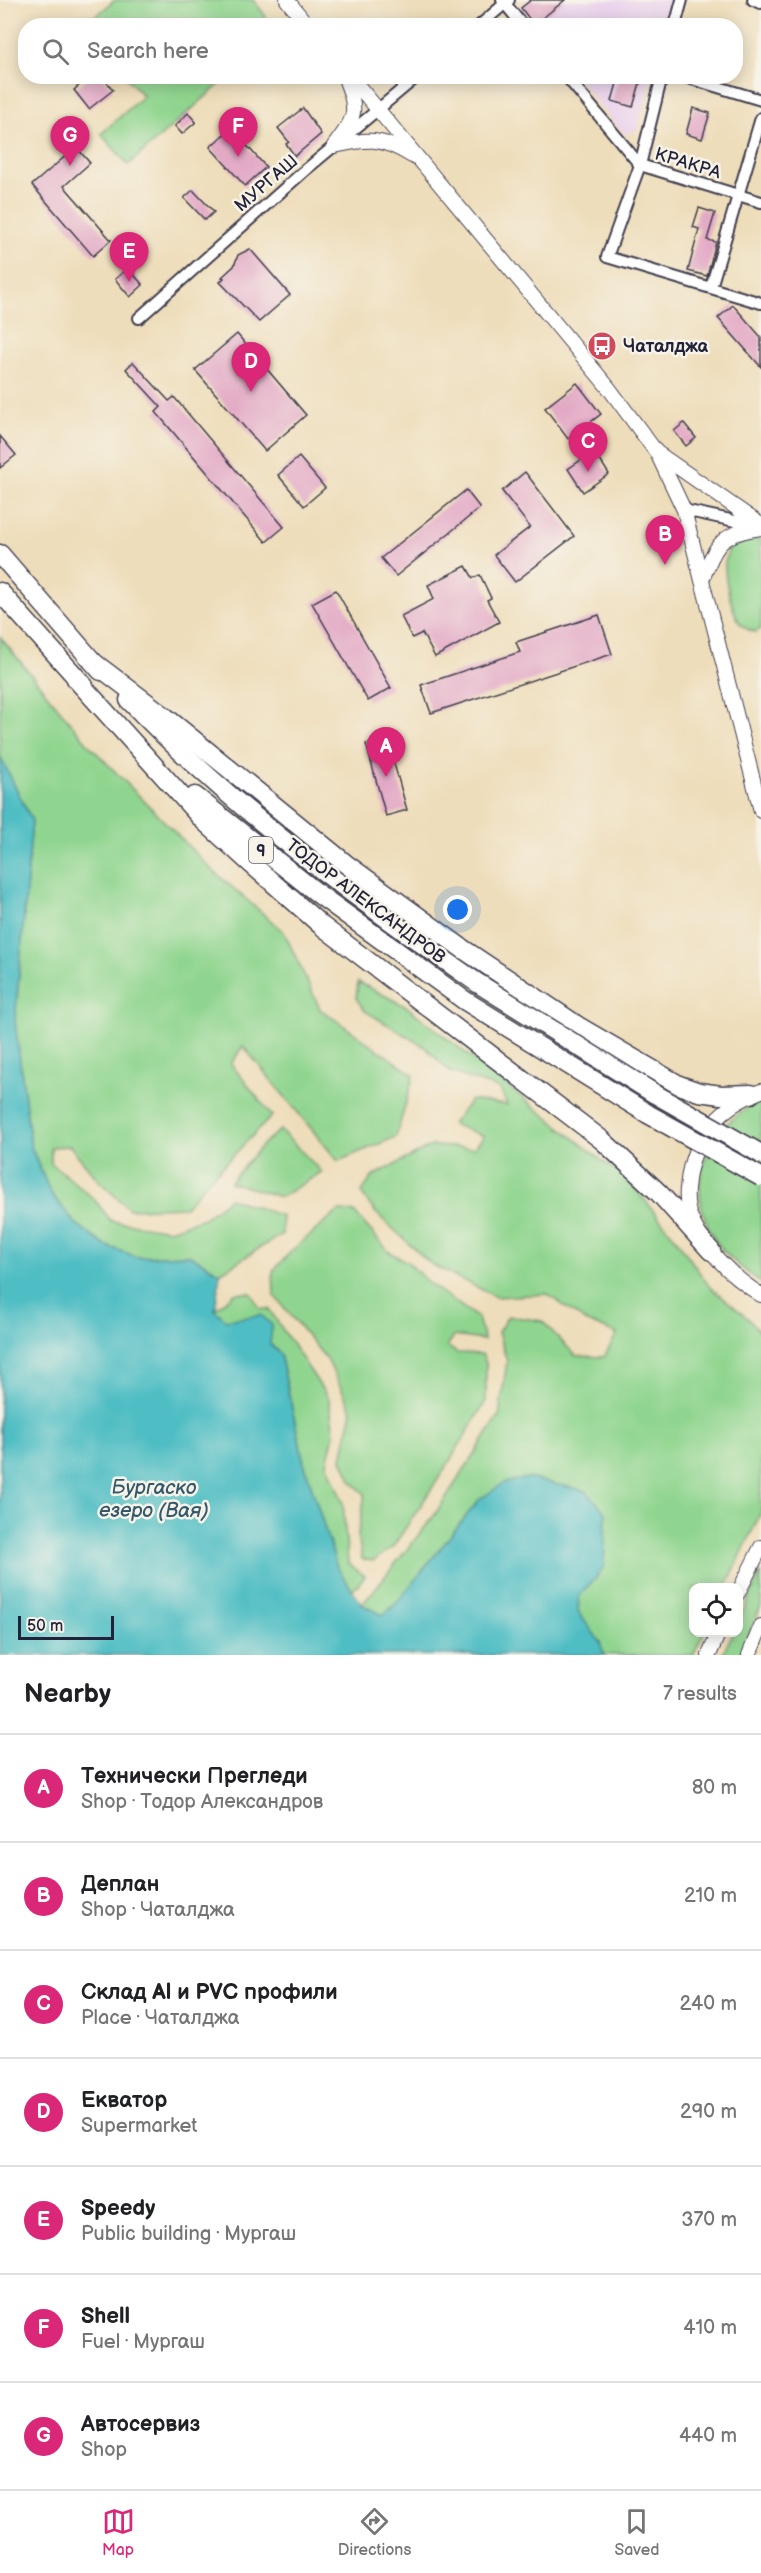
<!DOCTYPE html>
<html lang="en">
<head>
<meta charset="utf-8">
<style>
  :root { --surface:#fff; --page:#f6f6f6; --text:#202124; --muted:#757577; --line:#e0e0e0; --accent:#db2777 }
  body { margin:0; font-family:"Balsamiq Sans",sans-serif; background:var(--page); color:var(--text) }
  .controls { position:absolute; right:18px; bottom:18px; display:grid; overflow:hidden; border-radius:12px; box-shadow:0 3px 15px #0003 }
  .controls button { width:54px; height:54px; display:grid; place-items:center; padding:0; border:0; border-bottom:2px solid var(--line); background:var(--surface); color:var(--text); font:30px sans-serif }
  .scale { position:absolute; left:18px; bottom:15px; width:96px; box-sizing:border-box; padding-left:6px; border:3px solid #22223b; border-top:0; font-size:16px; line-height:21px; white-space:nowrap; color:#22223b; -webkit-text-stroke:4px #f7f3e8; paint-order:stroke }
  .you { position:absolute; left:458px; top:910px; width:21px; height:21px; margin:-15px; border:4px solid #fff; border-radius:50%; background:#1a73e8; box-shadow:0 0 0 9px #1a73e833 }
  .badge { display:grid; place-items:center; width:39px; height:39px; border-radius:50%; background:var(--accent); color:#fff; font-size:20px; font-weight:700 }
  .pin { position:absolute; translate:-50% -50px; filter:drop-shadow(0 2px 3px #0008) }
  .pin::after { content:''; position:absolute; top:32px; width:21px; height:18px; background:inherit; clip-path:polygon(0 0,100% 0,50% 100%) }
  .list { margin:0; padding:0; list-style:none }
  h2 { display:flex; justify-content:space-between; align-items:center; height:78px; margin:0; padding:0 24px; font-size:26px }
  h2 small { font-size:20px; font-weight:400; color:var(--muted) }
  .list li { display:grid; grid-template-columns:39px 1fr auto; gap:18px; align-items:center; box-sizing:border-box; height:108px; padding:0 24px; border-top:2px solid var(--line) }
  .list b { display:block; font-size:22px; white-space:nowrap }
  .list p { margin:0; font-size:20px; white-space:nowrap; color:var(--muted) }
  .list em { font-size:20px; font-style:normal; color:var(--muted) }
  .icon { flex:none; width:33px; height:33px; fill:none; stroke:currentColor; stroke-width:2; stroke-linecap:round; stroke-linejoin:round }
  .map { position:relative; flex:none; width:761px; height:1655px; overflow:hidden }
  .search { position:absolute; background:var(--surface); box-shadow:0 3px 15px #0003; left:18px; right:18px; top:18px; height:66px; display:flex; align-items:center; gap:15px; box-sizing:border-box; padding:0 21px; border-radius:24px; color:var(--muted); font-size:22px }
  .sheet { height:834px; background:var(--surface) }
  nav { display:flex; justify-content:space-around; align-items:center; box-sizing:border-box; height:84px; border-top:2px solid var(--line); background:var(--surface); font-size:16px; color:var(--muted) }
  nav a { display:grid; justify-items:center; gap:3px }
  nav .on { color:var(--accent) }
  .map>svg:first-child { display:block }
  .built { fill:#ead1ed }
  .green { fill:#90d58f; stroke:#597c65; stroke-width:1.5 }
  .water { fill:#4fbec4; stroke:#387080; stroke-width:1.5 }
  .building { fill:#e3aac6 }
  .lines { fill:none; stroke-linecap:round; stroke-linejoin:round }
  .street-casing { stroke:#413e4e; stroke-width:14 }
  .secondary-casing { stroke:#413e4e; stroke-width:16 }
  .highway-casing { stroke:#413e4e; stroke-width:21 }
  .street { stroke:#fff; stroke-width:10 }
  .secondary { stroke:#fff; stroke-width:14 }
  .highway { stroke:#fff; stroke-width:18 }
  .highway-bridge-casing { stroke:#413e4e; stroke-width:21; stroke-linecap:butt }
  .highway-bridge { stroke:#fff; stroke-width:18 }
  .labels { text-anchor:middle; stroke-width:5; stroke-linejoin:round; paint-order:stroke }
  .shield { fill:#f7f3e8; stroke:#62616f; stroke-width:1.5 }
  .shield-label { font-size:16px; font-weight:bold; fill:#22223b }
  .street-label { font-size:18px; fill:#22223b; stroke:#f7f3e8 }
  .poi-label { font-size:18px; font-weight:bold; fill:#22223b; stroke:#f7f3e8; text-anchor:start }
  .water-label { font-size:20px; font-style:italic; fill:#32596b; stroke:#f7f3e8 }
</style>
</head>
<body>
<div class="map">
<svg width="761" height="1655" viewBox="0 0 761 1655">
  <rect width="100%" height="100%" fill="#f7f3e8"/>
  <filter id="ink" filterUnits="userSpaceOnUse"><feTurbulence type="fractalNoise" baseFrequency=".0167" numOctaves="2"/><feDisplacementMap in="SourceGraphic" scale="12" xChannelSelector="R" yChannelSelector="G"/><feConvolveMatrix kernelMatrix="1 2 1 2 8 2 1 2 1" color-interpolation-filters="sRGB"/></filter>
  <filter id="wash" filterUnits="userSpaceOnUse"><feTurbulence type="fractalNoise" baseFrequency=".008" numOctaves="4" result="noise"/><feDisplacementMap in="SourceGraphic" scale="24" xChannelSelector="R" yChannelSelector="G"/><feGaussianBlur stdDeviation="1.35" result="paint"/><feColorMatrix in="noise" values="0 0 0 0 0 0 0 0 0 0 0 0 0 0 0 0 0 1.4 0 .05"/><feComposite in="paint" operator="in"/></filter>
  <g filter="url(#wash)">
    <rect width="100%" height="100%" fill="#eeddba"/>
    <g class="built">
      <polygon points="528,0 676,0 668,26 533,25 518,8"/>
      <polygon points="576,77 653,77 637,130 624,134"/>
    </g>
    <g class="green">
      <polygon points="115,0 253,0 265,15 264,25 85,25"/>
      <polygon points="126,77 228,77 128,165 101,134 143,96"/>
      <path d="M 757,539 L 761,540 L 761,629 L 755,632 C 749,630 743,628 739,622 C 731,607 718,563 730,549 C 737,541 748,541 757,539 Z"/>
      <polygon points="0,637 89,745 210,868 284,932 320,1009 414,1075 396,1137 338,1161 243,1046 231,1064 272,1116 208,1181 185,1207 129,1209 98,1180 70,1146 51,1147 51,1163 94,1199 111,1221 170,1230 204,1218 230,1198 282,1216 282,1234 220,1273 190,1255 137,1257 104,1245 74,1222 50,1192 31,1147 15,1022 32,821 0,756"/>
      <polygon points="358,982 407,1007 631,1183 676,1239 709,1286 751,1321 761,1334 761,1512 726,1587 694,1588 694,1632 704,1633 693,1655 604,1655 600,1642 578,1612 579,1596 596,1578 479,1500 395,1605 383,1615 362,1605 434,1516 499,1416 507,1361 498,1332 508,1316 542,1321 576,1356 604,1357 617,1334 587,1322 547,1294 496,1297 432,1265 375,1212 361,1193 373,1176 431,1146 474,1148 484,1136 452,1124 471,1100 507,1105 500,1089 450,1072 425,1047 365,1011 356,998"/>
      <path d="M 761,1100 L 761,1283 C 745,1271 725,1256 714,1238 C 682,1185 707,1125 761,1100 Z"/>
      <polygon points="280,1130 322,1172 281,1197 230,1182 264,1143"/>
      <polygon points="339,1211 354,1212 389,1252 409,1263 427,1282 478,1318 484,1340 454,1336 447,1346 457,1353 482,1354 486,1363 486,1401 448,1464 393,1547 373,1561 362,1559 358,1535 365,1494 352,1482 342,1459 352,1411 328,1361 274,1295 273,1271 291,1251"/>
      <polygon points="235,1293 251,1293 260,1309 269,1309 329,1399 334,1434 327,1463 343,1503 348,1563 365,1576 352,1591 337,1568 304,1463 280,1354 270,1344 261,1315 226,1320 214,1310"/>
      <polygon points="761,1572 761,1606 741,1655 722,1655 733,1633 738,1632 739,1620"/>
    </g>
    <polygon class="water" points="0,756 32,821 15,1022 31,1147 50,1192 74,1222 104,1245 137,1257 190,1255 220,1273 215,1310 226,1320 261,1315 272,1325 270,1344 280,1354 304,1463 337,1567 362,1605 383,1615 395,1605 479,1500 504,1483 528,1478 586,1491 606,1513 604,1566 596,1578 579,1596 578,1612 600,1642 604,1655 0,1655"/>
    <g id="blocks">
      <g class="building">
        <polygon points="531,0 565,0 534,25 521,8"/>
        <polygon points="90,76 102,76 113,90 89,109 74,90"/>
        <polygon points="619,76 642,76 633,107 612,101"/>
        <polygon points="303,108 321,134 295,156 286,144 289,142 278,128"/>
        <polygon points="693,108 710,113 702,139 686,134"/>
        <polygon points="188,113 196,122 182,134 175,126"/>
        <polygon points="231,128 266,167 245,186 210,147"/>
        <polygon points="76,147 90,163 64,186 111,240 93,256 32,185"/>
        <polygon points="193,190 214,212 205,220 184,198"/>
        <polygon points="699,208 715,213 707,240 716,242 707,276 688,271 699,229 693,227"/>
        <polygon points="250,249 290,295 259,322 220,282 224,278 222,277 234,266 238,255"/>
        <polygon points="128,268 143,285 130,297 115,279"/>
        <polygon points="733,305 761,337 761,367 718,318"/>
        <polygon points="237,334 306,415 265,451 195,370"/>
        <polygon points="133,362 169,401 174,397 284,527 266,542 156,412 161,407 126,369"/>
        <polygon points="577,383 601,414 568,439 545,408"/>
        <polygon points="684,423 696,438 686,446 674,431"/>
        <polygon points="0,436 16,455 0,468"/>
        <polygon points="594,451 609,474 583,492 568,469"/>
        <polygon points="299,457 325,488 304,506 278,475"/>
        <polygon points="525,472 574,536 515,582 494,555 530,527 502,491"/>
        <polygon points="466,490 480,508 396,576 381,558"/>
        <polygon points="466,566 473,578 480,575 491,598 487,600 499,622 435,657 422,633 412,638 401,616 434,599 428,585"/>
        <polygon points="336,590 391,688 368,701 312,603"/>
        <polygon points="599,615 612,654 431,713 421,685 520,652 516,642"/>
        <polygon points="387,738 407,810 386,816 366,744"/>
      </g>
    </g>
  </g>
  <g filter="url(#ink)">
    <use href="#blocks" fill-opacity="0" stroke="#413e4e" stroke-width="1.5"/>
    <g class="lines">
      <g class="street-casing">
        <g id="street">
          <polyline points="502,0 523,26"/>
          <polyline points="753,0 761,3"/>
          <polyline points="479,26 509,0"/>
          <polyline points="675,26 682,0"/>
          <polyline points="566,76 640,165 761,202"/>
          <polyline points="662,76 640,165 607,257 761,303"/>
          <polyline points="682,76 761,100"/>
          <polyline points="711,287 761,118"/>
          <polyline points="139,318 303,172 418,76"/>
          <polyline points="684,510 758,526"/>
        </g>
      </g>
      <g class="secondary-casing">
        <g id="secondary">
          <polyline points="287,0 308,26"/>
          <polyline points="350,76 608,387 657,453 684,510 761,811"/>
          <path d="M 334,146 C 368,138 381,137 412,156"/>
          <path d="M 334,146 C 356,117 359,111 344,76"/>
          <polyline points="659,454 761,525"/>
          <path d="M 702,580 C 716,544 721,533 761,528"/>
          <path d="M 761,1091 C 723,1105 697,1132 689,1173 C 687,1186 685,1200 689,1213 C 701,1247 732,1277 761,1295"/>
          <polyline points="738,1593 761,1547"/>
          <polyline points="709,1655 719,1632"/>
          <polyline points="749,1655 761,1626"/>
        </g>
      </g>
      <g class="highway-casing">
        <g id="highway">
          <polyline points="0,554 101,671"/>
          <polyline points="0,592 84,686"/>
          <polyline points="93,662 163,715 346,864 463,949 578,1026 679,1085 699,1092 721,1095 751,1094"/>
          <polyline points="76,679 203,820 248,861 322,926 602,1140 659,1193 711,1251"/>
          <path d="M 129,700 C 232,808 353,896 476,982"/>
          <polyline points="195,796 321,896 464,1000"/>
        </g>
      </g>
      <use href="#street" class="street"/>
      <use href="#secondary" class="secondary"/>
      <use href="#highway" class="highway"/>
      <g class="highway-bridge-casing">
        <g id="highway-bridge">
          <polyline points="476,982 655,1094 761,1154"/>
          <polyline points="464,1000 648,1114 761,1177"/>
        </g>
      </g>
      <use href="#highway-bridge" class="highway-bridge"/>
    </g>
  </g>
  <defs>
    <g id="bus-disc" transform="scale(1.5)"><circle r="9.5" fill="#d1495b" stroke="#f7f3e8"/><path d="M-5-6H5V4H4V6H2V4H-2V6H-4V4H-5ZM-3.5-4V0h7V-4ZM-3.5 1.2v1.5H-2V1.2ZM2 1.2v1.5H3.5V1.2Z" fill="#fff"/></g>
  </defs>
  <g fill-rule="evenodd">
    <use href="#bus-disc" x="602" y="346"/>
  </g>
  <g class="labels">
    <rect class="shield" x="249" y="837" width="24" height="26" rx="4.5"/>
    <g class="shield-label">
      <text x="261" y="856">9</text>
    </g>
    <g class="street-label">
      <text transform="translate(688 163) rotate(17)" y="6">КРАКРА</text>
      <text transform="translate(266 183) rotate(-41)" y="6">МУРГАШ</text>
      <text transform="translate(366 901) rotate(37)" y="6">ТОДОР АЛЕКСАНДРОВ</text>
    </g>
    <g class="poi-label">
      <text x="623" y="352">Чаталджа</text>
    </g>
    <g class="water-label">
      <text x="154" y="1494">Бургаско<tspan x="154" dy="23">езеро (Вая)</tspan></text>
    </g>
  </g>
</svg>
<div class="controls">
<button><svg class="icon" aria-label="locate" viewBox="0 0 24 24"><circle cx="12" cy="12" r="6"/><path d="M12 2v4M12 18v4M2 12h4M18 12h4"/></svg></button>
</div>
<div class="scale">50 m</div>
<div class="you"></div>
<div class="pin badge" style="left:386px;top:777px">A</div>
<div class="pin badge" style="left:665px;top:565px">B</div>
<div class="pin badge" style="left:588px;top:472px">C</div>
<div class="pin badge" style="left:251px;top:392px">D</div>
<div class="pin badge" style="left:129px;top:282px">E</div>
<div class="pin badge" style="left:238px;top:157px">F</div>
<div class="pin badge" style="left:70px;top:166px">G</div>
<div class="search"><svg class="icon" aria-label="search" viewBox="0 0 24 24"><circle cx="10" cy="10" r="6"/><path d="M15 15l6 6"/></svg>Search here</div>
</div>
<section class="sheet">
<h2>Nearby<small>7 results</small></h2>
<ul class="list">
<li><span class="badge">A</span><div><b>Технически Прегледи</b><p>Shop · Тодор Александров</p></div><em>80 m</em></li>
<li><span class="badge">B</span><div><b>Деплан</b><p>Shop · Чаталджа</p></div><em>210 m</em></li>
<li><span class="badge">C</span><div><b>Склад Al и PVC профили</b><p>Place · Чаталджа</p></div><em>240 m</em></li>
<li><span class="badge">D</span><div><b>Екватор</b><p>Supermarket</p></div><em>290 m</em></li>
<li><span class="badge">E</span><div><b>Speedy</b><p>Public building · Мургаш</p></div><em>370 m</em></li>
<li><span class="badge">F</span><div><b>Shell</b><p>Fuel · Мургаш</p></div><em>410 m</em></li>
<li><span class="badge">G</span><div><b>Автосервиз</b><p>Shop</p></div><em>440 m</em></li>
</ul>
</section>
<nav>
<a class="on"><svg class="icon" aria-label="map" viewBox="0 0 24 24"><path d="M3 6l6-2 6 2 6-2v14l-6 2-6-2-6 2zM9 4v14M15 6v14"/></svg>Map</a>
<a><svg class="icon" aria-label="directions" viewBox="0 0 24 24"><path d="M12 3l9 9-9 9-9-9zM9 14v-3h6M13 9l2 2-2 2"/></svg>Directions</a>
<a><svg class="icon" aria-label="saved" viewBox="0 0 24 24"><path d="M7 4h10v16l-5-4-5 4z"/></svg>Saved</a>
</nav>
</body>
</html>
